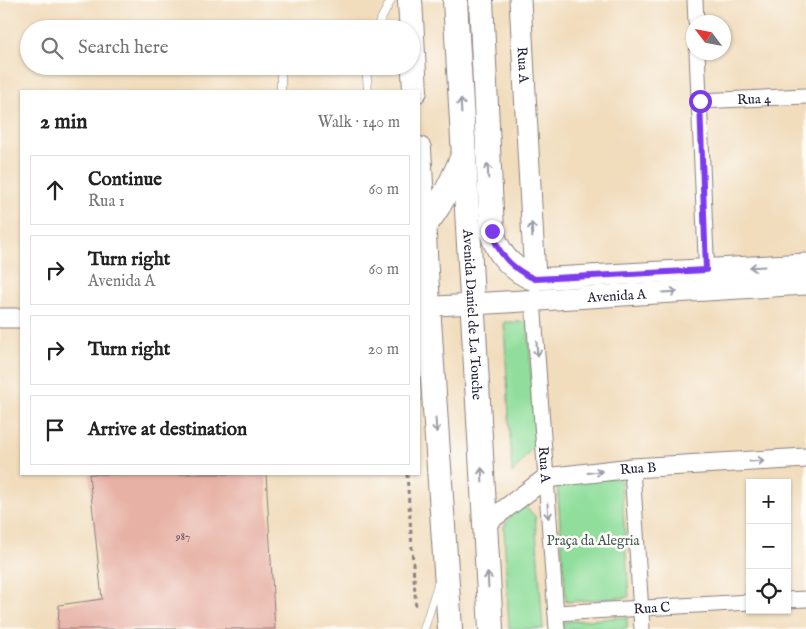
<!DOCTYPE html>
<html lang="en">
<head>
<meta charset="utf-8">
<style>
  :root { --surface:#fff; --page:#f2f2f2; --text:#222; --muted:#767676; --line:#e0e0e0 }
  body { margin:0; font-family:"IM FELL English",serif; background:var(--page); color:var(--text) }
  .controls { position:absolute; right:15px; bottom:15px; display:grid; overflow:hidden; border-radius:0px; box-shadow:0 1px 4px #0004 }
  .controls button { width:45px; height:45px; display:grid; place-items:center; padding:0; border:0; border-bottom:1px solid var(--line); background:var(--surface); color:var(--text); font:25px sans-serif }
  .compass { position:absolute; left:686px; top:15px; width:45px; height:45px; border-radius:50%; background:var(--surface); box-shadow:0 1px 4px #0004; rotate:302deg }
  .stop { position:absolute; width:15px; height:15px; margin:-11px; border:4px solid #7c3aed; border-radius:50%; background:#fff }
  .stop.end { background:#7c3aed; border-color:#fff; box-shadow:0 1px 5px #0008 }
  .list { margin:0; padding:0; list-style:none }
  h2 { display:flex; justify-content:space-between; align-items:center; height:65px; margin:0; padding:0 20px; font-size:21px }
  h2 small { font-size:16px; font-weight:400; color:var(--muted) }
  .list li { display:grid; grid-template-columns:32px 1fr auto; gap:15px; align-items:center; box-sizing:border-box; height:70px; margin:0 10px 10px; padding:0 10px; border:1px solid var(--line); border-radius:0px }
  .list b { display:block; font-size:19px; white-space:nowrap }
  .list p { margin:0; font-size:16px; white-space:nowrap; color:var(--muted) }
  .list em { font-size:16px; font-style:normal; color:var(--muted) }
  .icon { flex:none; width:28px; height:28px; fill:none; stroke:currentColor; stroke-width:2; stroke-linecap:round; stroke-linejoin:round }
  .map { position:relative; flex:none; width:806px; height:629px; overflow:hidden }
  .search { position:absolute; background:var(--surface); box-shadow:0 1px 4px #0004; left:20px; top:20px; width:400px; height:55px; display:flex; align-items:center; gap:12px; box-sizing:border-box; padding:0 18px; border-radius:28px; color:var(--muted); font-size:19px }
  .panel { position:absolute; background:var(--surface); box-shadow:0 1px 4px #0004; left:20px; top:90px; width:400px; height:385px; border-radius:0px }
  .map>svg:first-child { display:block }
  .green { fill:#91de9c; stroke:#5a806c }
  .building { fill:#e7b1a5 }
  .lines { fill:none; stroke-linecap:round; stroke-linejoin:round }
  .service-casing { stroke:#8a7f7c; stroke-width:9 }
  .minor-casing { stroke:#8a7f7c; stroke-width:17 }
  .tertiary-casing { stroke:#8a7f7c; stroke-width:21 }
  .secondary-casing { stroke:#8a7f7c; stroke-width:23 }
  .primary-casing { stroke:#8a7f7c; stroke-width:26 }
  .path { stroke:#8a7f7c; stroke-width:3; stroke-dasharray:4 4; stroke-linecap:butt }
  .service { stroke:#fff; stroke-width:8 }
  .minor { stroke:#fff; stroke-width:15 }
  .tertiary { stroke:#fff; stroke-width:19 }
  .secondary { stroke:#fff; stroke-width:21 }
  .primary { stroke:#fff; stroke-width:24 }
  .oneway { stroke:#9c9ca7 }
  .route { stroke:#7c3aed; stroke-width:6 }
  .labels { text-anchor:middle; stroke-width:5; stroke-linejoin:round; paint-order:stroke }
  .number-label { font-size:11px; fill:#534656 }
  .street-label { font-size:14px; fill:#22223b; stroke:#fdfcf7 }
  .park-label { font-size:14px; fill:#435a58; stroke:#fdfcf7 }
</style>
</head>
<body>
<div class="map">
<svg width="806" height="629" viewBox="0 0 806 629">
  <rect width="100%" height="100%" fill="#fdfcf7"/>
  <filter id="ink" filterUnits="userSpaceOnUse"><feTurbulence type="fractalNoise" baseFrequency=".02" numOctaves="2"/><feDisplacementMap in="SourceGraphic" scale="10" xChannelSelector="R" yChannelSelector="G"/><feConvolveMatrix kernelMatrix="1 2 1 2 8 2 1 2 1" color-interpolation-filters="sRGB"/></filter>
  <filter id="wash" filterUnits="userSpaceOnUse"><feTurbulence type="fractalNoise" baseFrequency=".0096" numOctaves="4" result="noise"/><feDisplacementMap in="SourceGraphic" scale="20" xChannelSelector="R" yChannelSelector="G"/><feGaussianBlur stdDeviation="1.12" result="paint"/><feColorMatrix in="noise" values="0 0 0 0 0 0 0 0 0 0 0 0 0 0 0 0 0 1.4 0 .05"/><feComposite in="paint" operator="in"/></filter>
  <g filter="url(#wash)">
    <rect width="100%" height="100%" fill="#f1dcbc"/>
    <g class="green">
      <polygon points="504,322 528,322 535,444 512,474"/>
      <polygon points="621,477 629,597 566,602 557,482"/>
      <path d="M 524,507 L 529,510 L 535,516 L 543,629 L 509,629 L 504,527 C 509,517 513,511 524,507 Z"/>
      <polygon points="627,617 627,629 563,629 563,622"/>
    </g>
    <g id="blocks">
      <polygon class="building" points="89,474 266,474 275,629 58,629 59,605 102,599"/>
    </g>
  </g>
  <g filter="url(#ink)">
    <use href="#blocks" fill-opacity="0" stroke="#8a7f7c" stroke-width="1"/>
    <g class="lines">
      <g class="service-casing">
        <g id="service">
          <polyline points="376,29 391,0"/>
          <polyline points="366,66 368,91"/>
          <polyline points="281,91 281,66"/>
          <polyline points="424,629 438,584"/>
        </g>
      </g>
      <g class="minor-casing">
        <g id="minor">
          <polyline points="695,0 696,22"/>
          <polyline points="697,52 707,278"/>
          <path id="s1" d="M 700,101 L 806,96"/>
          <path id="s2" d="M 533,300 L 557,629"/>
          <polyline points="632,468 642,629"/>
          <polyline points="787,600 806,599"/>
          <path id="s3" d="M 556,613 L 750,602"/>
        </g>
      </g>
      <g class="tertiary-casing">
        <g id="tertiary">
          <polyline points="419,307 472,304"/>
          <polyline points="0,318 21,318"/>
          <path id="s4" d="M 485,524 L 546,478 L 632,468 L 806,458"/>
        </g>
      </g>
      <g class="secondary-casing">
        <g id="secondary">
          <path id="s5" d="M 520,0 L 535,279 L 806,264"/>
          <path id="s6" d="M 472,304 L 806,284"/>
        </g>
      </g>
      <g class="primary-casing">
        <g id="primary">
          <polyline points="410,0 415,91"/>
          <path id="s7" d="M 455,0 L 491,629"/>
          <path d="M 481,0 L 492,231 C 497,254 513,270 535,279"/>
          <polyline points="419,149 428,306 450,629"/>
          <path d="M 420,231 C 439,210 451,184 462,158"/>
        </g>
      </g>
      <polyline class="path" points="407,474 416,608"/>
      <use href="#service" class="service"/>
      <use href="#minor" class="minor"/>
      <use href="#tertiary" class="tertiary"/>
      <use href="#secondary" class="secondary"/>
      <use href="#primary" class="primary"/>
    </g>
    <defs><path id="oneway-shaft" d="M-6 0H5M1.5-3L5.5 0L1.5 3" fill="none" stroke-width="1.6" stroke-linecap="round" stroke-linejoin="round" transform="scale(1.25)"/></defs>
    <g class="oneway">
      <use href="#oneway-shaft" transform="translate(461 106) rotate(-93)"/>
      <use href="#oneway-shaft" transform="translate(488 171) rotate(-92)"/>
      <use href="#oneway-shaft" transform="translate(532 230) rotate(-93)"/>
      <use href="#oneway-shaft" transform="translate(757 267) rotate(177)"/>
      <use href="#oneway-shaft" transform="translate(670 292) rotate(-3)"/>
      <use href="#oneway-shaft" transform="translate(537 349) rotate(86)"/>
      <use href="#oneway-shaft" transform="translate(436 425) rotate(86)"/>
      <use href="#oneway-shaft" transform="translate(757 461) rotate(-3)"/>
      <use href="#oneway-shaft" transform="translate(595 472) rotate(-7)"/>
      <use href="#oneway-shaft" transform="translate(482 475) rotate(-93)"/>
      <use href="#oneway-shaft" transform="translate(548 511) rotate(86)"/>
      <use href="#oneway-shaft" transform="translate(488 580) rotate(-93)"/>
    </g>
  </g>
  <g class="lines" filter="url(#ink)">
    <path class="route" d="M 492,231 C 497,254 514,270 535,279 L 706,270 L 700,101"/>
  </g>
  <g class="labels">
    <g class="number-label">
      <text x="183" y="540">987</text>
    </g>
    <g class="street-label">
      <text dy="5" stroke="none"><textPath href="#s5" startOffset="65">Rua A</textPath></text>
      <text dy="5" stroke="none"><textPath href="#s1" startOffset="54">Rua 4</textPath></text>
      <text dy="5" stroke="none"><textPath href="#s6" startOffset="145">Avenida A</textPath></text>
      <text dy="5" stroke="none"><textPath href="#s7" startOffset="315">Avenida Daniel de La Touche</textPath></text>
      <text dy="5" stroke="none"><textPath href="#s2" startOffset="165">Rua A</textPath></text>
      <text dy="5" stroke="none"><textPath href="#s4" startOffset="169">Rua B</textPath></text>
      <text dy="5" stroke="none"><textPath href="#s3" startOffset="96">Rua C</textPath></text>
    </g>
    <g class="park-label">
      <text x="593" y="545">Praça da Alegria</text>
    </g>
  </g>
</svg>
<div class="controls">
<button>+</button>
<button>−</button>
<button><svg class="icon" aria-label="locate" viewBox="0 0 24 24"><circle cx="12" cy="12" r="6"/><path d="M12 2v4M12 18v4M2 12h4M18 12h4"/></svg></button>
</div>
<svg class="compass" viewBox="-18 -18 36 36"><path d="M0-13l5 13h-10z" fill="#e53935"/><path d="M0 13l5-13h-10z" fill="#767676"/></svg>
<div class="stop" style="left:700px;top:101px"></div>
<div class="stop end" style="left:492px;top:231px"></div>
<div class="search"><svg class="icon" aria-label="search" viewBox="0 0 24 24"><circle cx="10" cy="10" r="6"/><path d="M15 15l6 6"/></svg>Search here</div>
<section class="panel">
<h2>2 min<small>Walk · 140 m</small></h2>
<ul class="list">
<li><svg class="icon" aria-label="ahead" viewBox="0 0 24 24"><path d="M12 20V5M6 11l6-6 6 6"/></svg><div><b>Continue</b><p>Rua 1</p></div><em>60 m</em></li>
<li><svg class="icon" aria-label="right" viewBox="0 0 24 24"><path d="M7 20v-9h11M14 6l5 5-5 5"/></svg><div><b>Turn right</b><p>Avenida A</p></div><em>60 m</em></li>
<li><svg class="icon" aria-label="right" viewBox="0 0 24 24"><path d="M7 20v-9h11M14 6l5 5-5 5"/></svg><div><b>Turn right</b></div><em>20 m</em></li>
<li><svg class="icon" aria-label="arrive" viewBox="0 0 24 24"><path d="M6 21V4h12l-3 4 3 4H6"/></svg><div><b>Arrive at destination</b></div></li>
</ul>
</section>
</div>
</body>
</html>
